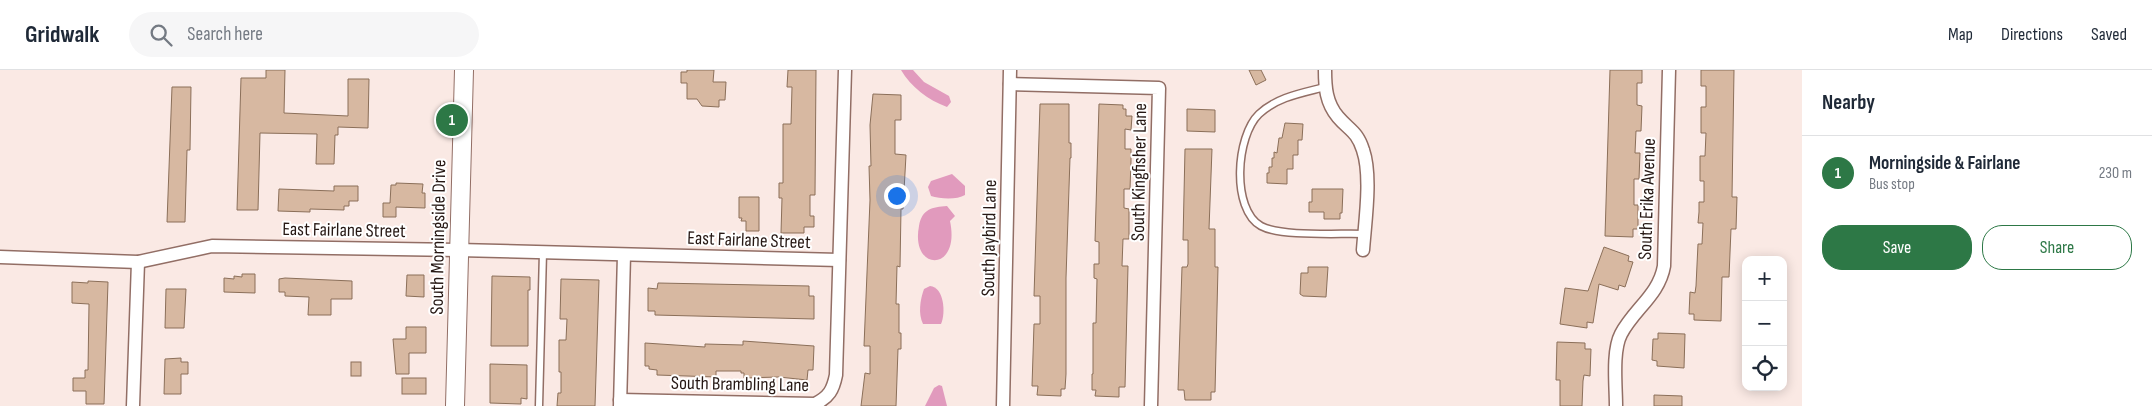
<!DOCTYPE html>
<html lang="en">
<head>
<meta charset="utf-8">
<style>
  :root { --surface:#fff; --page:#f6f6f7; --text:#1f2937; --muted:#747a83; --line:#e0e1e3; --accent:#2d7846 }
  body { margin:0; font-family:"Sofia Sans Condensed",sans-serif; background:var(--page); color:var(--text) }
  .controls { position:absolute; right:15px; bottom:15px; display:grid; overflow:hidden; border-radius:10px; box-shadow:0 2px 12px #0003 }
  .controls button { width:45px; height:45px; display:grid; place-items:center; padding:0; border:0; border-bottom:1px solid var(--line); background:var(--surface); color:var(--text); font:25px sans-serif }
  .you { position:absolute; left:896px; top:125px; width:18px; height:18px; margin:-12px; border:4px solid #fff; border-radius:50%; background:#1a73e8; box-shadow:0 0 0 8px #1a73e833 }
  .badge { display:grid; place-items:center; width:32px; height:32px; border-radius:50%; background:var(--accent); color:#fff; font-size:16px; font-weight:700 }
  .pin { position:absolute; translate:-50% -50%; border:2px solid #fff; box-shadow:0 1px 5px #0006 }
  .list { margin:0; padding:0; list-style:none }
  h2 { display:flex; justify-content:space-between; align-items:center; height:65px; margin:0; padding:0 20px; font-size:21px }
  h2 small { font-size:16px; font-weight:400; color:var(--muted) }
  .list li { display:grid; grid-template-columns:32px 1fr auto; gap:15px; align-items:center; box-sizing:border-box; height:75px; padding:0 20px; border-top:1px solid var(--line) }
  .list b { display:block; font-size:19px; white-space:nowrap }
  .list p { margin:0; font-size:16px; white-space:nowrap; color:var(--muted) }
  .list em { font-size:16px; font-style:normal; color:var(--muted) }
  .actions { display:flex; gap:10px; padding:15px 20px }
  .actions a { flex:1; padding:11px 0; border:1px solid var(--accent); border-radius:20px; text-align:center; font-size:18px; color:var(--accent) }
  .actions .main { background:var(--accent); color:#fff }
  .icon { flex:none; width:28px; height:28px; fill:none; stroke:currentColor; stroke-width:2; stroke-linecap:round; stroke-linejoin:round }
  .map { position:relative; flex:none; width:1802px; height:336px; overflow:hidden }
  header { display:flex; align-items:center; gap:30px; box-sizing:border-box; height:70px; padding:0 25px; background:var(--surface); border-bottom:1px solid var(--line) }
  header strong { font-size:24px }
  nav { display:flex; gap:28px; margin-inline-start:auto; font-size:18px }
  .search { width:350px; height:45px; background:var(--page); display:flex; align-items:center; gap:12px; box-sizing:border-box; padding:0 18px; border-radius:28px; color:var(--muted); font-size:19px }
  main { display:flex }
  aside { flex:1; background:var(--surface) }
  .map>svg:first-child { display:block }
  .water { fill:#e19abd }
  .building { fill:#d7b8a1; stroke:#8b6f59 }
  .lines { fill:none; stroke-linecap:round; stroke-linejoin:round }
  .lane-casing { stroke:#926e65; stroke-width:9 }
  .street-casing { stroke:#926e65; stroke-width:15 }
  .secondary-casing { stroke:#926e65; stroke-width:20 }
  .lane { stroke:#fff; stroke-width:6 }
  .street { stroke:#fff; stroke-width:12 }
  .secondary { stroke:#fff; stroke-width:18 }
  .labels { text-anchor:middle; stroke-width:4; stroke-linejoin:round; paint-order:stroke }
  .street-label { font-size:19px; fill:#261814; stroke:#fff }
</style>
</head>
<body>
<header>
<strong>Gridwalk</strong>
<div class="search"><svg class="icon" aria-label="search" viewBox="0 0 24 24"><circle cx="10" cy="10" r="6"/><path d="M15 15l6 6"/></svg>Search here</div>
<nav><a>Map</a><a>Directions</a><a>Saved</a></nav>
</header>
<main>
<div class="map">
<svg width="1802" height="336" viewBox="0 0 1802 336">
  <rect width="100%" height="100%" fill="#fae9e4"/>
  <g class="water">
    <path d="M 901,0 L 913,0 L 924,12 L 949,26 L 951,32 L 947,37 C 928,30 911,17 901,0 Z"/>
    <path d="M 952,104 L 965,116 L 965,125 C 957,130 940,129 931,126 L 928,117 L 931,111 Z"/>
    <path d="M 947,136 L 955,146 L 950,151 C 961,203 910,202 919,156 C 922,139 932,137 947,136 Z"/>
    <path d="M 930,216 C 944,217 946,243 941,254 L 923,254 C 918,244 920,230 924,219 Z"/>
    <polygon points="939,315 942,316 947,336 925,336 934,318"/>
  </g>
  <g class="building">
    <polygon points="266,0 285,0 284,43 348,46 348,9 369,9 368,58 338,57 338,65 335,65 334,94 316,94 317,64 260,63 258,140 237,140 241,8 266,8"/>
    <polygon points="687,0 714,0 713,12 726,12 725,30 719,30 719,37 702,36 697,29 687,29 687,13 681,13 681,2 687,2"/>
    <polygon points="788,0 816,0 815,125 810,125 810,146 814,146 814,157 804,157 804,163 781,163 782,128 779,128 779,113 783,113 783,54 791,54 792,17 787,17"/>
    <polygon points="1249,0 1261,0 1266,10 1256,15"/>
    <polygon points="1610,0 1642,0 1642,13 1637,13 1637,35 1642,36 1641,61 1636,61 1635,83 1640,83 1639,109 1634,109 1634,135 1638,135 1638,159 1633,159 1633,167 1605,166"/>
    <polygon points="1701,0 1734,0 1732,127 1737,127 1736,159 1731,159 1729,207 1722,207 1721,251 1694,250 1694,244 1689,244 1690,222 1695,223 1696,216 1698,174 1702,174 1703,153 1698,153 1699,142 1699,132 1704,132 1704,111 1700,111 1700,86 1705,86 1706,63 1701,63 1701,37 1706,37 1706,16 1701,16"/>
    <polygon points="172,17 191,17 190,80 187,80 185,152 167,152"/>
    <polygon points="873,24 901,25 901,50 895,50 895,84 906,85 903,139 901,139 900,197 897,196 896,234 899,234 899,263 901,263 901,279 898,279 896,336 861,336 865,303 870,304 870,276 864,276 870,130 869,96 871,96 870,55"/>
    <polygon points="1040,34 1069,34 1069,73 1071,73 1071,88 1070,88 1066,208 1066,304 1065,319 1061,319 1061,326 1037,325 1038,316 1032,316 1034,254 1040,254 1040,226 1034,226"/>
    <polygon points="1099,34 1123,35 1123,39 1126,39 1126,46 1132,46 1131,60 1125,59 1125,79 1131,79 1131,91 1130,119 1124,119 1124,138 1129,139 1129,169 1123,169 1122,196 1128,196 1125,317 1119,317 1119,327 1095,326 1096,320 1092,320 1092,304 1093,304 1093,253 1096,253 1097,209 1094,208 1094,194 1099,194 1099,172 1095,171"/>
    <polygon points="1187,39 1215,40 1215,62 1187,61"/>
    <polygon points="1285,53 1303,54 1302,70 1298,70 1298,85 1293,85 1293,99 1287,99 1287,114 1267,113 1267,103 1269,103 1269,97 1272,97 1272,88 1274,88 1274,82 1277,83 1279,68 1282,68"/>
    <polygon points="1185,79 1212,79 1209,159 1215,159 1215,197 1218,197 1215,322 1211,322 1211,330 1185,330 1184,320 1178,320 1182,197 1187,197 1188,194 1188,170 1183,170"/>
    <polygon points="396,113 423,114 422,123 425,123 425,138 396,137 396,147 383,147 383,133 390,133 391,115 396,115"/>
    <polygon points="334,116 358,116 358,131 349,131 349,136 344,136 344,140 310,139 310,142 278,141 279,119 334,121"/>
    <polygon points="1312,119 1343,119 1342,143 1340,143 1340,149 1324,149 1324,142 1309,142 1309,132 1312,132"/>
    <polygon points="739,127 759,127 759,161 746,161 746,151 741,151 742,148 739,148"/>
    <polygon points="1604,177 1629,186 1628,191 1633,192 1625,217 1619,215 1618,220 1599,214 1593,253 1587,252 1587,258 1560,254 1565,218 1588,221"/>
    <polygon points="1308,197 1328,197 1326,227 1303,226 1300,224 1301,203 1308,203"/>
    <polygon points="242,204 255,204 255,223 224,222 224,208 234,209 234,206 242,207"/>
    <polygon points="407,205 424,205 424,227 406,226"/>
    <polygon points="492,206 530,207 530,220 528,220 528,276 491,276"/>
    <polygon points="285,208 352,211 352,229 331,229 331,245 308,245 309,227 285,226 285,222 279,222 279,209"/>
    <polygon points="561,209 599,210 595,336 557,336 558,323 561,323 561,302 559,302 559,270 566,270 567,249 560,249"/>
    <polygon points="88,211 108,212 104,334 86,334 86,321 73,321 73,308 85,308 85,300 88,300 89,234 72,233 72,212 88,213"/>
    <polygon points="658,213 809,216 809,226 814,226 814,249 655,245 655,241 648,241 648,218 657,219"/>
    <polygon points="166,219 186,219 184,258 165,258"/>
    <polygon points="406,257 426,257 426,283 409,283 409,304 396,304 393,269 406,269"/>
    <polygon points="1658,263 1685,264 1684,298 1657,296 1657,291 1652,290 1653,269 1658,269"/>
    <polygon points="743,271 814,276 813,300 808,300 807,310 779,307 744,308 744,303 741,303 741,301 716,301 716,307 657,305 657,300 649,299 649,296 645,296 645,273 705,277 705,274 743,275"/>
    <polygon points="1557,272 1585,273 1585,279 1591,279 1590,306 1584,305 1583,311 1582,336 1560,336 1560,310 1556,310"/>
    <polygon points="181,288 181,292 188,292 188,304 181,304 181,324 164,324 165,289"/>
    <rect x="351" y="292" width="10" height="14"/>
    <polygon points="490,294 527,295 527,329 521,328 521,334 490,333"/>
    <rect x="402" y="308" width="24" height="16"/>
    <polygon points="1654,325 1682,326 1682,336 1654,336"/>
  </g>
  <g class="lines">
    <g class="lane-casing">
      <g id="lane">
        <path d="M 1325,17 C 1302,23 1277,27 1259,44 C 1236,66 1231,139 1261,156 C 1281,167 1340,163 1364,164"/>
        <polyline points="539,336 543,182"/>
      </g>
    </g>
    <g class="street-casing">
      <g id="street">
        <path d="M 1325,0 C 1325,17 1326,33 1338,47 C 1349,60 1357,61 1363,80 C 1372,106 1365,152 1363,180"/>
        <polyline points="1010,14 1159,18 1151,336"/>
        <polyline points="0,187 138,192 212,176 458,180 839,190"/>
        <path d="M 620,330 L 815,334 C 829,327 833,320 836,305 L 845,0"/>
        <polyline points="133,336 138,192"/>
        <polyline points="620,336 624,185"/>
        <polyline points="1003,336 1010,0"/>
        <path d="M 1616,336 C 1616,316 1612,281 1621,264 C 1634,239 1659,225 1664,196 L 1669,0"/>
      </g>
    </g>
    <g class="secondary-casing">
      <polyline id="secondary" points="455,336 464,0"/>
    </g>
    <use href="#lane" class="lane"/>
    <use href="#street" class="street"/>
    <use href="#secondary" class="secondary"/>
  </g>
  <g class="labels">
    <g class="street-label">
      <text transform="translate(1138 102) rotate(-89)" y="7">South Kingfisher Lane</text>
      <text transform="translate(1646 129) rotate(-88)" y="7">South Erika Avenue</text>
      <text transform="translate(344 159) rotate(1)" y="7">East Fairlane Street</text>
      <text transform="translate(437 167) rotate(-89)" y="7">South Morningside Drive</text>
      <text transform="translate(988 168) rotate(-89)" y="7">South Jaybird Lane</text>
      <text transform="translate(749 169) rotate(2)" y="7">East Fairlane Street</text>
      <text transform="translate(740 313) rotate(1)" y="7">South Brambling Lane</text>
    </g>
  </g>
</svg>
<div class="controls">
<button>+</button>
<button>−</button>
<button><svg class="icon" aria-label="locate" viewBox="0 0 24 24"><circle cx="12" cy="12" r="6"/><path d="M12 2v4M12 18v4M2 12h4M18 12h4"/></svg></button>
</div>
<div class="you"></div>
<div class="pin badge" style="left:452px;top:50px">1</div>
</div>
<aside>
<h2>Nearby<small></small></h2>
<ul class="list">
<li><span class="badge">1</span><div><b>Morningside &amp; Fairlane</b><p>Bus stop</p></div><em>230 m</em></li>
</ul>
<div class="actions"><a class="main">Save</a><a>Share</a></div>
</aside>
</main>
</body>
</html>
